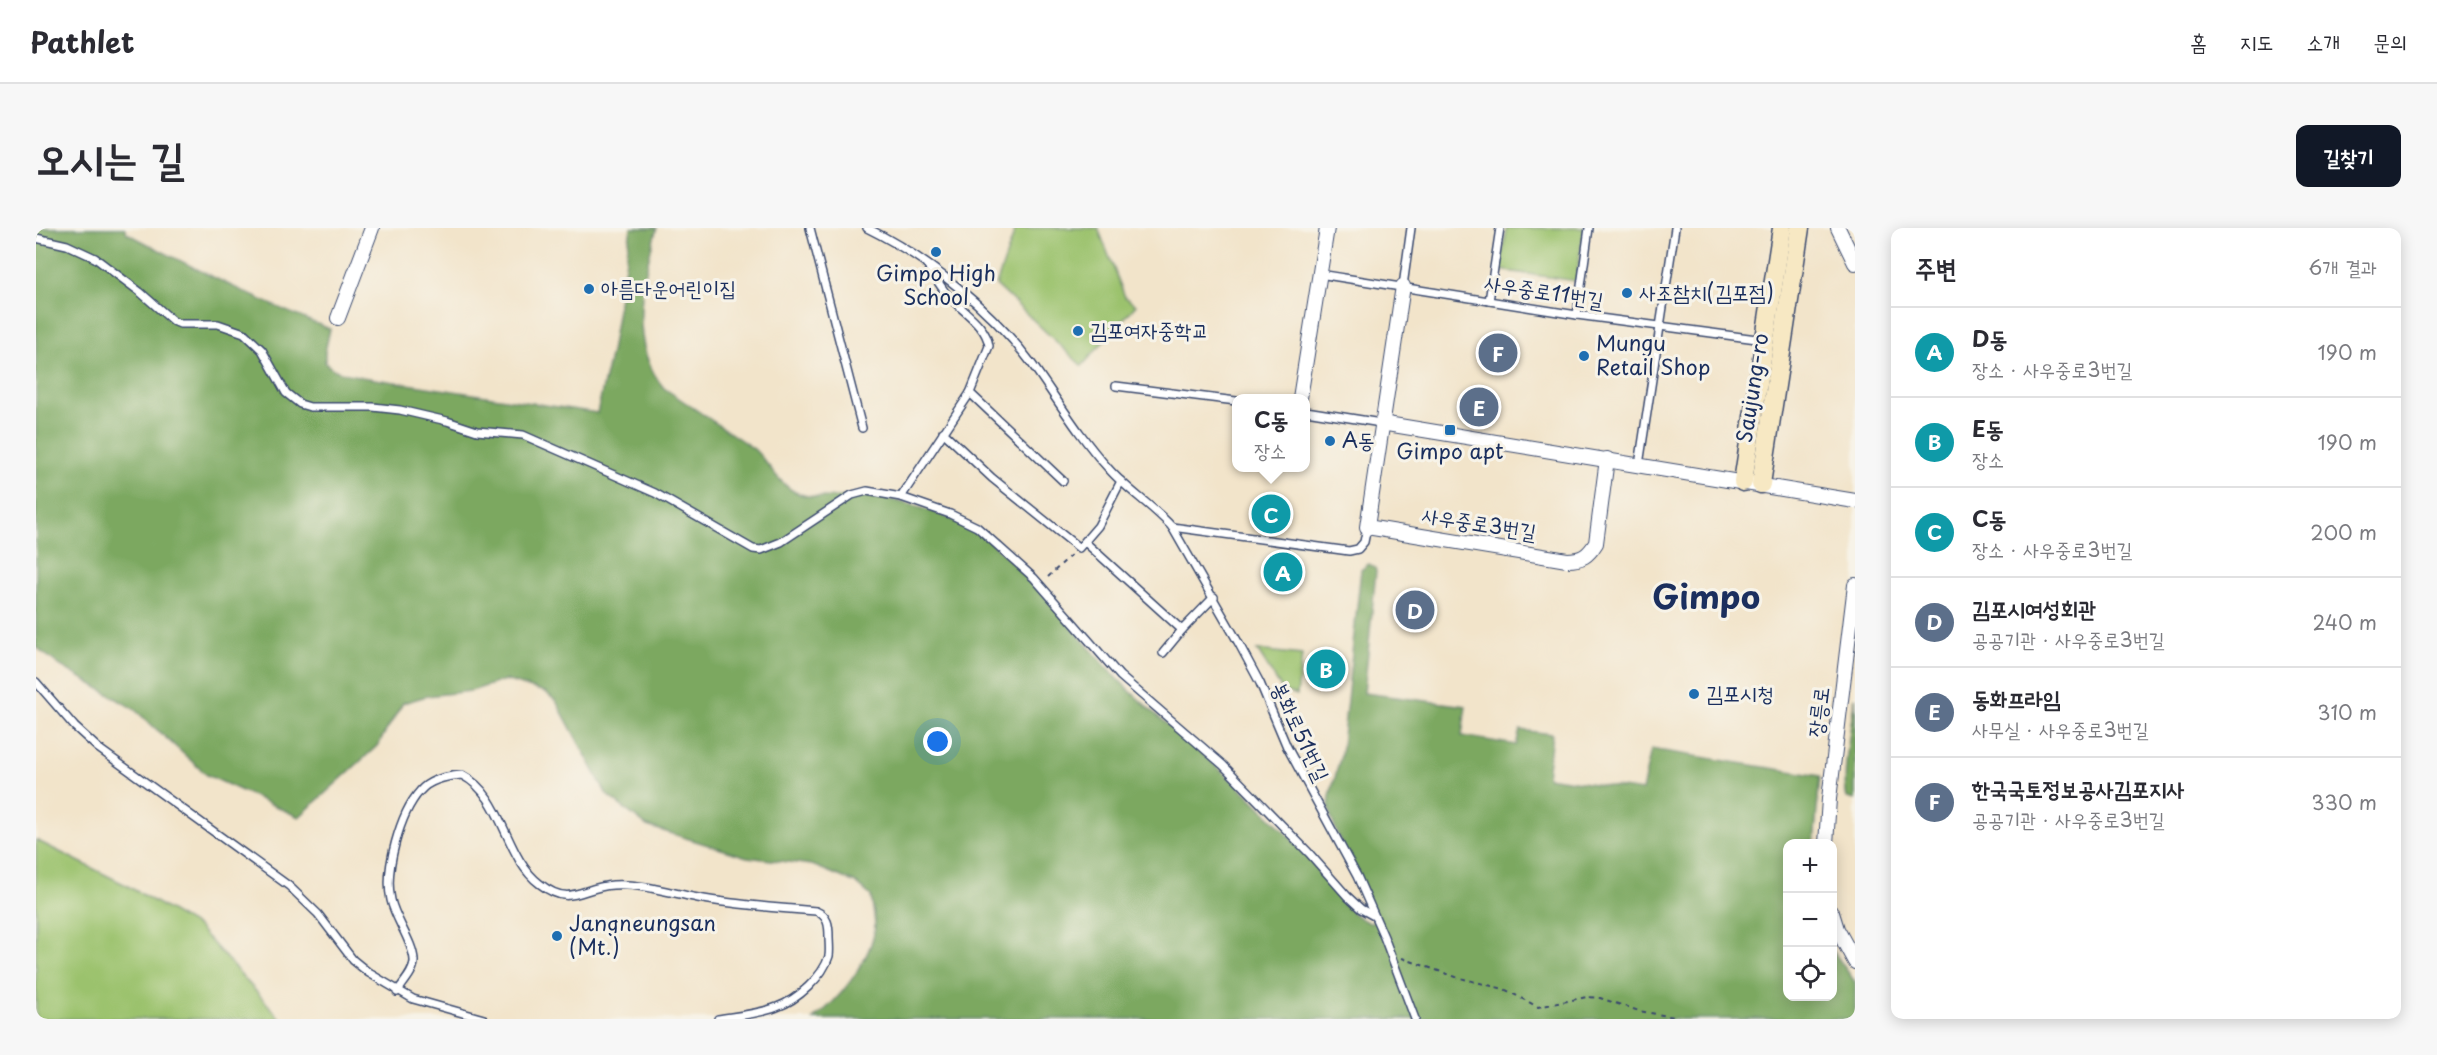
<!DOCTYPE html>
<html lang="ko">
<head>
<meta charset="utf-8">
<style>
  :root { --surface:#fff; --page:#f7f7f7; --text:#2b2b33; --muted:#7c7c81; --line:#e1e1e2; --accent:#111827 }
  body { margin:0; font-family:"Playpen Sans","Poor Story",sans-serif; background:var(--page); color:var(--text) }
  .controls { position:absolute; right:18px; bottom:18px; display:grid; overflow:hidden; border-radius:12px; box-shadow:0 3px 15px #0003 }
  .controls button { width:54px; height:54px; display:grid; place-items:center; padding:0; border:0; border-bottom:2px solid var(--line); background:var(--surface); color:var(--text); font:30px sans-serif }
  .you { position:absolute; left:902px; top:514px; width:21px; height:21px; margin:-15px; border:4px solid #fff; border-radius:50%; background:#1a73e8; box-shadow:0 0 0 9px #1a73e833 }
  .badge { display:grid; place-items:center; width:39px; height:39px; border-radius:50%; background:var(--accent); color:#fff; font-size:20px; font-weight:700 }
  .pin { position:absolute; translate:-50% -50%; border:3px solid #fff; box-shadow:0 2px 6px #0006 }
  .popup { position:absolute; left:1196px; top:166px; width:78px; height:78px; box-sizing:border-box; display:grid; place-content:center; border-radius:12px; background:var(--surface); filter:drop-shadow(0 2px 4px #0005); font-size:20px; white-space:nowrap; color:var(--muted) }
  .popup b { font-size:22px; color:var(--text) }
  .popup::after { content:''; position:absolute; left:50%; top:100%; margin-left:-12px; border:12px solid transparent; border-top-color:var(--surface) }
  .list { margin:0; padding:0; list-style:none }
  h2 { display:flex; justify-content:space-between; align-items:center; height:78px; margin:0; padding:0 24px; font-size:26px }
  h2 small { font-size:20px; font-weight:400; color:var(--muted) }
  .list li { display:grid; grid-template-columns:39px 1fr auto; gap:18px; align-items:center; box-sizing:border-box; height:90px; padding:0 24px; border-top:2px solid var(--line) }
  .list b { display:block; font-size:22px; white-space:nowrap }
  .list p { margin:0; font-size:20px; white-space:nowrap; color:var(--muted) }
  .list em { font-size:20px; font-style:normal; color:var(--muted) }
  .icon { flex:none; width:33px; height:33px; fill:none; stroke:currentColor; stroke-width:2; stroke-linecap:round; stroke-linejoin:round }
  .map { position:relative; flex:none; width:1819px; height:791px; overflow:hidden; border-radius:12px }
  header { display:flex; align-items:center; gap:36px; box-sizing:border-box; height:84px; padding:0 30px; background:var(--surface); border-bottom:2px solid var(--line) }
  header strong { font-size:28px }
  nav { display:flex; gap:33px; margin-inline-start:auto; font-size:21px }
  .intro { display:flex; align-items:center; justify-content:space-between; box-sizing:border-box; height:144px; padding:0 36px }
  h1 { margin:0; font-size:42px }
  .button { padding:15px 27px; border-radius:12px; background:var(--accent); color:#fff; font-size:21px; font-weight:700 }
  main { display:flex; gap:36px; padding:0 36px }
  aside { flex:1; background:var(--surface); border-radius:12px; box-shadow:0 3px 15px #0003 }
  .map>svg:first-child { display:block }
  .green { fill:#9bc26d; stroke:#5b7866; stroke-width:1.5 }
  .forest { fill:#7ca860; stroke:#4c6c5f; stroke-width:1.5 }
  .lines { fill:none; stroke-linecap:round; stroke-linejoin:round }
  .lane-casing { stroke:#3b4a6e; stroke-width:10 }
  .street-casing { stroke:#3b4a6e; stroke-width:16 }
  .secondary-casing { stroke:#3b4a6e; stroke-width:21 }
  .path { stroke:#3b4a6e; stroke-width:2; stroke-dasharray:4.5 4.5; stroke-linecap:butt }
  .lane { stroke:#fff; stroke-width:7 }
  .street { stroke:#fff; stroke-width:14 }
  .secondary { stroke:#f7e8c3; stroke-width:18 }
  .poi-dot { fill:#1f6fb2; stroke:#f7f3e8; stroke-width:2 }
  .labels { text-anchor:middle; stroke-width:6; stroke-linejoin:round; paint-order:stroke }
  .poi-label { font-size:21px; fill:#1b2f5e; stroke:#f7f3e8; text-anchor:start }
  .street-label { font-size:21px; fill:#1b2f5e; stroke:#f7f3e8 }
  .town-label { font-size:33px; font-weight:bold; fill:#1b2f5e; stroke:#f7f3e8 }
</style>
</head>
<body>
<header>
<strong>Pathlet</strong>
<nav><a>홈</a><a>지도</a><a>소개</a><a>문의</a></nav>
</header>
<div class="intro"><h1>오시는 길</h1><a class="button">길찾기</a></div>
<main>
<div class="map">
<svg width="1819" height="791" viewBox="0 0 1819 791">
  <rect width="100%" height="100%" fill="#f7f3e8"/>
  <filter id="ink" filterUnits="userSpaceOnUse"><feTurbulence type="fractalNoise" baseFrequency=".0167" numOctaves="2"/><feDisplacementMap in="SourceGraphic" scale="12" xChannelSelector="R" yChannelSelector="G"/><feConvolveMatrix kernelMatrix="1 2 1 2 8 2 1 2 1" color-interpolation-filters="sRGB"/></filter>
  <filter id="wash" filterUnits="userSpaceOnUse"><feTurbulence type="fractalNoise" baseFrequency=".008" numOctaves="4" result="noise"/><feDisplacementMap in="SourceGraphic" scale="24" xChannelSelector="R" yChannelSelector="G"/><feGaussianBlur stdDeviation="1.35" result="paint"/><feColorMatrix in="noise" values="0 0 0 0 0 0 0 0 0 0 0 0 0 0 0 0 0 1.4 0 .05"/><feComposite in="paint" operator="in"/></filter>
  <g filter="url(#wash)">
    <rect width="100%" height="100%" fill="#f2e4ca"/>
    <g class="green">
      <polygon points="980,0 1062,0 1089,69 1100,77 1046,138 960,57"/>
      <polygon points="1471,0 1548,0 1540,53 1464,42"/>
      <polygon points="1221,422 1266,427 1261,467 1247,463"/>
      <polygon points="0,612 90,657 162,699 245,791 0,791"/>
    </g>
    <g class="forest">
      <path d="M 0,0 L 89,0 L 91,5 C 157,40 224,74 294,101 L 289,124 L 289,134 C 297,145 314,146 326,149 L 561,185 L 575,124 L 595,0 L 621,0 C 606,50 591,116 628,160 L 718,221 C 732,234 742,255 759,264 C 777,273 806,268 826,268 C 864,270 923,289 953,313 C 1001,353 1037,404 1080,449 C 1125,496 1180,533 1225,580 C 1241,596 1258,612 1272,630 C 1290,651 1306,684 1334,695 L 1339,691 L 1302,608 L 1295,589 L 1293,578 L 1294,568 L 1305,527 L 1325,342 L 1333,336 L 1339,340 L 1340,343 L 1328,465 L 1430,478 L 1426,508 L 1480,517 L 1484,502 L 1516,506 L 1511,549 L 1606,563 L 1615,521 L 1784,548 L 1778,615 L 1752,616 L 1752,768 L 1796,768 L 1797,723 L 1819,754 L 1819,791 L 777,791 C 802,774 832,735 838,705 C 841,694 836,679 835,668 L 820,655 L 776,637 L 711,629 L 611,598 L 571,567 L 520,473 L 509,464 L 469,452 L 435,463 L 391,468 L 367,475 L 341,518 L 263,589 L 171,547 L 98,481 L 23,437 L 0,419 Z"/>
      <path d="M 1819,468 L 1819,572 L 1811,570 C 1805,548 1816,493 1819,468 Z"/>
    </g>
  </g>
  <g filter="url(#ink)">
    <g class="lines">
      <g class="lane-casing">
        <g id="lane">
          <polyline points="774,0 826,200"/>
          <path d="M 831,0 C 892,30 955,81 996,136 C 1021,171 1043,208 1072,240 C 1091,262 1116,277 1136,299 L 1202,414 L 1224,455 L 1251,519 L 1321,648 L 1348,709 L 1379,791"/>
          <polyline points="0,10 31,17 59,30 104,64 137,93 144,96 182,96 208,105 226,122 250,165 264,176 274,179 337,179 364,182 411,193 441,203 487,207 619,265 717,321 725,322 745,314 816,267 831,263 865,269 914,286 941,299 998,350 1084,448 1187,537 1273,625 1311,668 1325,681 1338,688"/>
          <polyline points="1283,46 1541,87 1728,112"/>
          <polyline points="1367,58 1375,0"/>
          <polyline points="1453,73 1464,0"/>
          <polyline points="1541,87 1553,0"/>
          <polyline points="1080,158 1200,173"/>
          <polyline points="934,165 1027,253"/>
          <polyline points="1270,183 1345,195"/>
          <polyline points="907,204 956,250 1043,320 1062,298 1085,253"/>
          <polyline points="1603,237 1639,0"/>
          <path d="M 865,269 L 934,165 L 953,118 C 950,95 923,82 909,64 C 903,56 897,46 891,37"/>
          <polyline points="1136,299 1313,323 1322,321 1328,314 1331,299"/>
          <polyline points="1049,314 1146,402"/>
          <polyline points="1127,425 1146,402 1178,369"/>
          <polyline points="0,454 39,499 62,520 253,658 282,686 317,732 333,745 377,771 448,791"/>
          <path d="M 361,764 C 367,755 379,743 378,732 C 377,714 359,691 355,672 C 348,643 364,585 384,563 C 394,551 411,548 426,547 C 468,568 468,629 504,656 C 535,680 545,659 577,657 C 605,655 635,665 662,670 C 701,677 740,680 780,683 C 792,688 793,697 793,709 C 793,715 794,722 793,728 C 787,749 761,772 741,779 C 723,786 701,788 682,791"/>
        </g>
      </g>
      <g class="street-casing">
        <g id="street">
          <polyline points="1802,0 1819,35"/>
          <path d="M 1367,58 L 1331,299 L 1531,332 C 1546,332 1552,328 1560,315 L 1571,231"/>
          <polyline points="302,90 336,0"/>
          <polyline points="1264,170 1291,0"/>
          <polyline points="1345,195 1819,273"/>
          <polyline points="1790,616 1793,571 1819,357"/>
          <polyline points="1796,685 1801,701 1819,734"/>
        </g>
      </g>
      <g class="secondary-casing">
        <g id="secondary">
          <polyline points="1707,254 1746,0"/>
          <polyline points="1725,256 1764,0"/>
        </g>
      </g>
      <g class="path">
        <polyline points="1012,349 1036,326"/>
        <polyline points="1366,730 1420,749 1468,761 1502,779 1551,769 1564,770 1603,783 1650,791"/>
      </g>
      <use href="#lane" class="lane"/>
      <use href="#street" class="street"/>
      <use href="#secondary" class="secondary"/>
    </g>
  </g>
  <g class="poi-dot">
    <circle cx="900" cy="24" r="6"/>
    <circle cx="553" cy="61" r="6"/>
    <circle cx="1591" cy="65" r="6"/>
    <circle cx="1042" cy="103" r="6"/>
    <circle cx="1548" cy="128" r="6"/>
    <rect x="1408" y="196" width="12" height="12" rx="3"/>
    <circle cx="1294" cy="213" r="6"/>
    <circle cx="1658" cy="466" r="6"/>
    <circle cx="521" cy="708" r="6"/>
  </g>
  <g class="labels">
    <g class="poi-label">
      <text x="900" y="53" text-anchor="middle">Gimpo High<tspan x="900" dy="24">School</tspan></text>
      <text x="565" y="68">아름다운어린이집</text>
      <text x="1603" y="72">사조참치(김포점)</text>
      <text x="1054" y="110">김포여자중학교</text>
      <text x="1560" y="123">Mungu<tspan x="1560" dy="24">Retail Shop</tspan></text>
      <text x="1306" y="220">A동</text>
      <text x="1414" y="231" text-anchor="middle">Gimpo apt</text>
      <text x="1670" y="473">김포시청</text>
      <text x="533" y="703">Jangneungsan<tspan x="533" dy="24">(Mt.)</tspan></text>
    </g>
    <g class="street-label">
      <text transform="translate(1508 64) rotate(9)" y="7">사우중로11번길</text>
      <text transform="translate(1717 160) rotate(-81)" y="7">Saujung-ro</text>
      <text transform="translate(1443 296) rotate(9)" y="7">사우중로3번길</text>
      <text transform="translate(1783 484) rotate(-83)" y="7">장릉로</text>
      <text transform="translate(1264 504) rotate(65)" y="7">봉화로51번길</text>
    </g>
    <g class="town-label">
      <text x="1670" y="381">Gimpo</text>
    </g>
  </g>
</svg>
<div class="controls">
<button>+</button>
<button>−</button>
<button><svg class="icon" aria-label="locate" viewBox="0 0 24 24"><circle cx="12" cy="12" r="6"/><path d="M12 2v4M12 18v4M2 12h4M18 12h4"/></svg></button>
</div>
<div class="you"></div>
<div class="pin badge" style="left:1247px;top:344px;background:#0f9aa8">A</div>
<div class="pin badge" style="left:1290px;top:441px;background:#0f9aa8">B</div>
<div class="pin badge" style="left:1235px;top:286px;background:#0f9aa8">C</div>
<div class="popup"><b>C동</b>장소</div>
<div class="pin badge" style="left:1379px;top:382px;background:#5c6f8a">D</div>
<div class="pin badge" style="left:1443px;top:179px;background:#5c6f8a">E</div>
<div class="pin badge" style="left:1462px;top:125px;background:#5c6f8a">F</div>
</div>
<aside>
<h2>주변<small>6개 결과</small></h2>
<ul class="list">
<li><span class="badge" style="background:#0f9aa8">A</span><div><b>D동</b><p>장소 · 사우중로3번길</p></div><em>190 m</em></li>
<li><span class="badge" style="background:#0f9aa8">B</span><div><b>E동</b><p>장소</p></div><em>190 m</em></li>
<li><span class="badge" style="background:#0f9aa8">C</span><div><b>C동</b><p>장소 · 사우중로3번길</p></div><em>200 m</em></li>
<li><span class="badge" style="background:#5c6f8a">D</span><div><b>김포시여성회관</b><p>공공기관 · 사우중로3번길</p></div><em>240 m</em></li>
<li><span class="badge" style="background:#5c6f8a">E</span><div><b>동화프라임</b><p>사무실 · 사우중로3번길</p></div><em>310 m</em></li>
<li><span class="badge" style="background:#5c6f8a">F</span><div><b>한국국토정보공사김포지사</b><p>공공기관 · 사우중로3번길</p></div><em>330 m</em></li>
</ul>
</aside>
</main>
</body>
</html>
